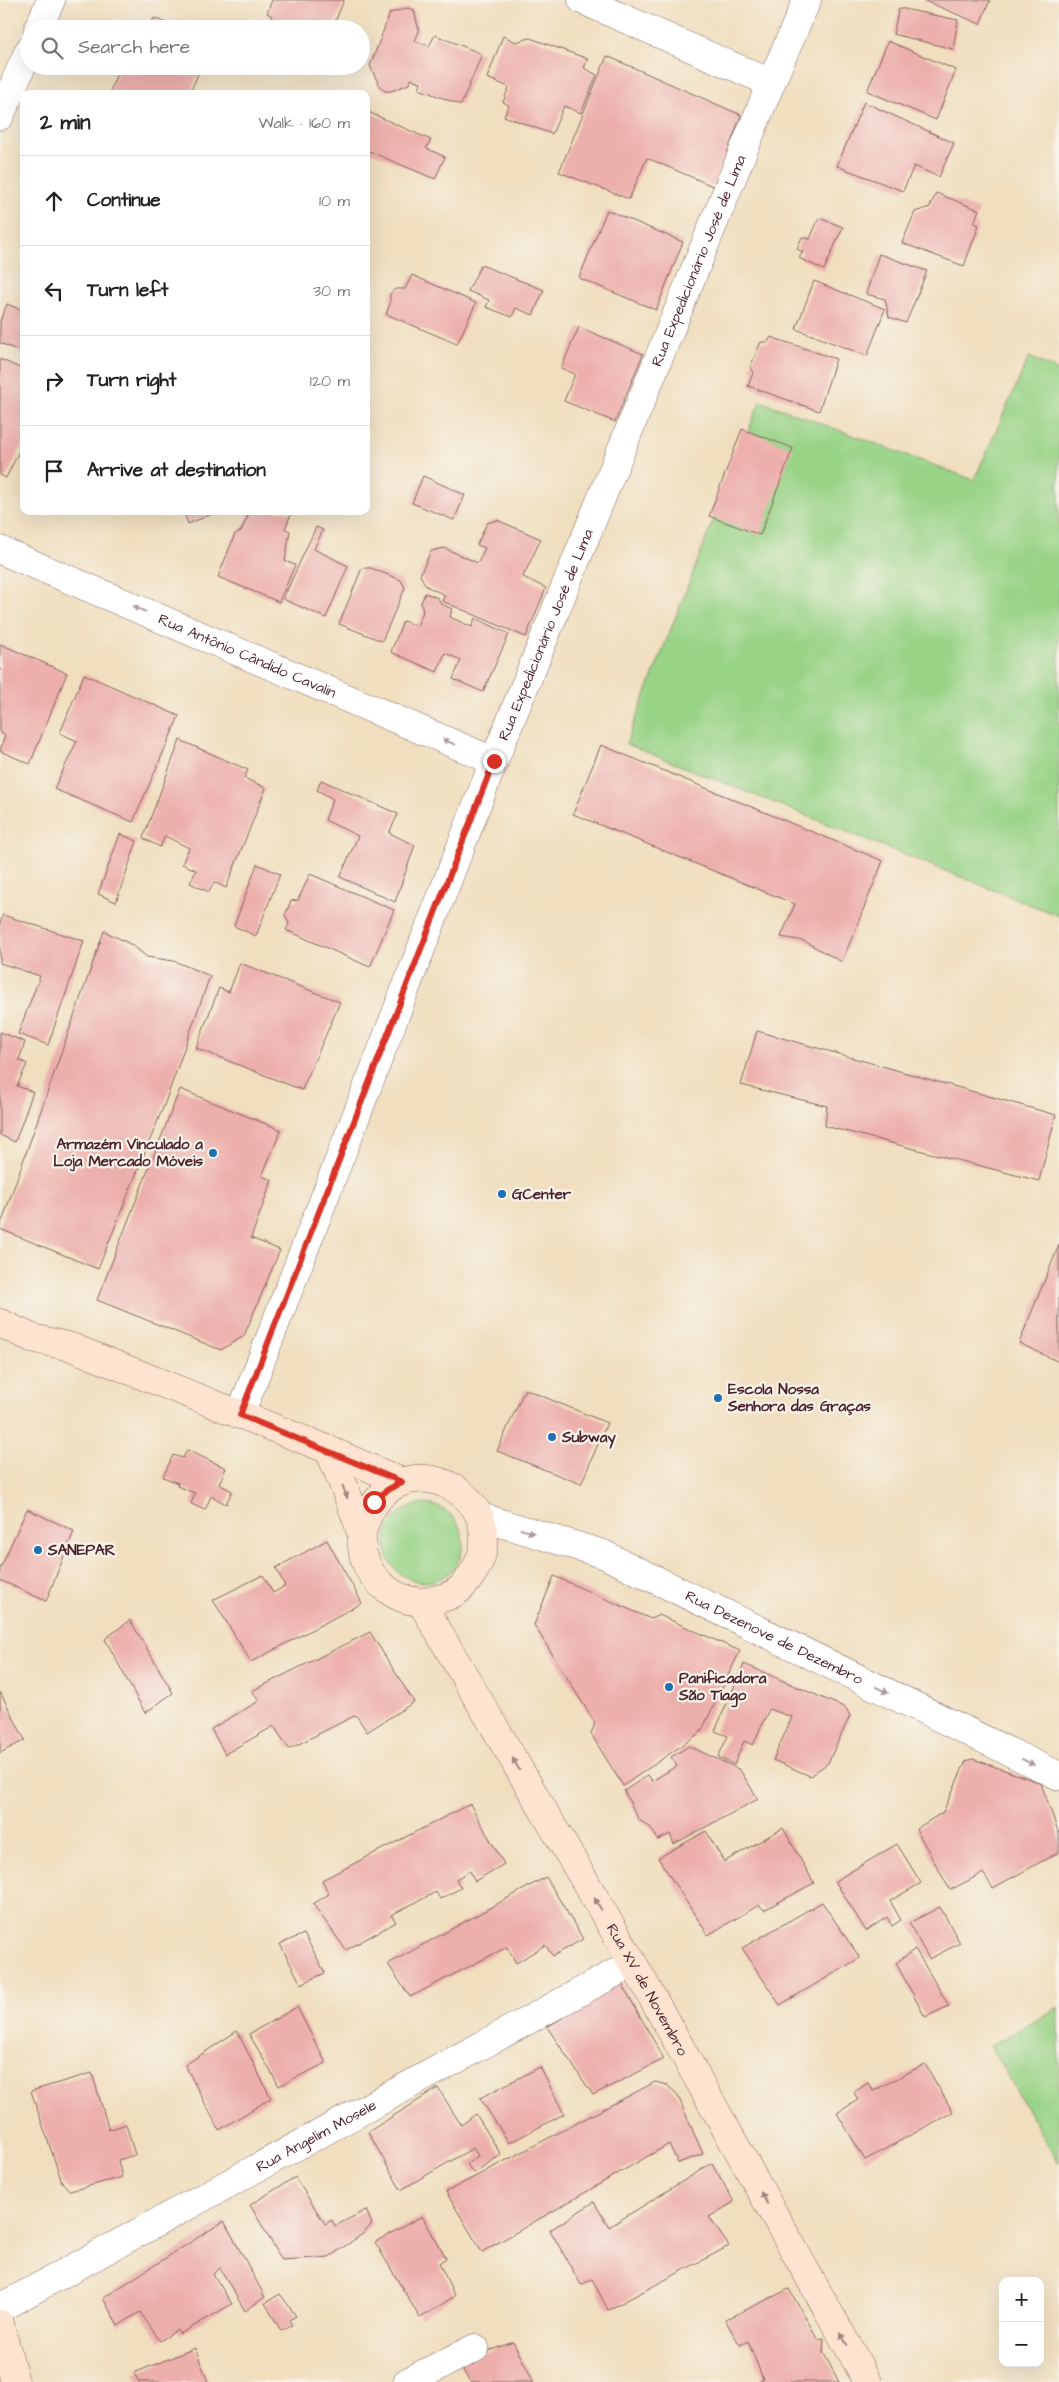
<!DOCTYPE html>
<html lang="en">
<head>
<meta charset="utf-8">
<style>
  :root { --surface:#fff; --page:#f2f2f2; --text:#222; --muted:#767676; --line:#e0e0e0 }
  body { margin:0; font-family:"Architects Daughter",sans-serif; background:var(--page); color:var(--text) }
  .controls { position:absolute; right:15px; bottom:15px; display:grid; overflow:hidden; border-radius:10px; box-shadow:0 5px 20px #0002 }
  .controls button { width:45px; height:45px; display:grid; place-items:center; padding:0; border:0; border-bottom:1px solid var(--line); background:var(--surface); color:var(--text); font:25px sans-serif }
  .stop { position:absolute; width:15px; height:15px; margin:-11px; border:4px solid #d93025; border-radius:50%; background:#fff }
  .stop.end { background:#d93025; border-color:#fff; box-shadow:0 1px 5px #0008 }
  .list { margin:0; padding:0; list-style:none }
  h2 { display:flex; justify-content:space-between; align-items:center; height:65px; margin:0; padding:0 20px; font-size:21px }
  h2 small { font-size:16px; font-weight:400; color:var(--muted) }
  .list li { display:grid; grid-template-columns:32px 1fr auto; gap:15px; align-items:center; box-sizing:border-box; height:90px; padding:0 20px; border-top:1px solid var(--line) }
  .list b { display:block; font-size:19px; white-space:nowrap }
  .list em { font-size:16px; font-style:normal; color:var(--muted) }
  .icon { flex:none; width:28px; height:28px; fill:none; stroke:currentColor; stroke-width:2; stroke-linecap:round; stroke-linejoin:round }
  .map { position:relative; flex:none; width:1059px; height:2382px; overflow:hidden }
  .search { position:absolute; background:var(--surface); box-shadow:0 5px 20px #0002; left:20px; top:20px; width:350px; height:55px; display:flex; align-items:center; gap:12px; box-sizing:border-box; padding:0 18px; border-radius:28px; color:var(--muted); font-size:19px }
  .panel { position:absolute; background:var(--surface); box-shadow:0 5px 20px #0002; left:20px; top:90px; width:350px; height:425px; border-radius:10px }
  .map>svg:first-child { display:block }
  .green { fill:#98d386; stroke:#717958 }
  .building { fill:#edafac }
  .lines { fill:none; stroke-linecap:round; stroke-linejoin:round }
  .street-casing { stroke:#84625e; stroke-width:29 }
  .secondary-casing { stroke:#84625e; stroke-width:29 }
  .street { stroke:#fff; stroke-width:28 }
  .secondary { stroke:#fde4d1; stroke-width:28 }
  .oneway { fill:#ae9aa0 }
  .oneway2 { fill:#a4827e }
  .route { stroke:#d93025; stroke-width:6 }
  .poi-dot { fill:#1f6fb2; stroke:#f7f3e8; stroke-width:2 }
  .labels { text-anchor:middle; stroke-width:4.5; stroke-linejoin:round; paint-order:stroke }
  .street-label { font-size:15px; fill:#4a1f2b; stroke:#f7f3e8 }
  .poi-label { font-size:15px; font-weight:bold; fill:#4a1f2b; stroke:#f7f3e8; text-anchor:start }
</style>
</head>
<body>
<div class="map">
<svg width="1059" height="2382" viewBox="0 0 1059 2382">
  <rect width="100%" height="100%" fill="#f7f3e8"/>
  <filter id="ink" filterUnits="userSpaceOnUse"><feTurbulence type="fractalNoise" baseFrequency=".02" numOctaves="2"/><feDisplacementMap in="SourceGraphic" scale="10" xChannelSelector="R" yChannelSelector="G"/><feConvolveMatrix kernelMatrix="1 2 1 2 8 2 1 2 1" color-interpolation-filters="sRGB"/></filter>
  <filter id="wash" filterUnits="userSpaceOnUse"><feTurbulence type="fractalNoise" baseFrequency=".0096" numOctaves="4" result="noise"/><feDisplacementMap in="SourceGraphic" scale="20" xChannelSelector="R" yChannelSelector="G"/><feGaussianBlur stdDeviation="1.12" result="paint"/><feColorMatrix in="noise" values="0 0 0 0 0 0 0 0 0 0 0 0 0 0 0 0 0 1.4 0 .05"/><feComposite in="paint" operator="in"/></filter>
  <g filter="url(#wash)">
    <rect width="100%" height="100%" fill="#f0debe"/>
    <g class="green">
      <polygon points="1029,357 1059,371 1059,916 626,744 760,401 974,480"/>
      <circle cx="424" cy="1543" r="39"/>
      <polygon points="1059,2007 1059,2163 990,2046"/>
    </g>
    <g id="blocks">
      <g class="building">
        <polygon points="272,0 344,0 332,29 269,29 267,28 272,16 267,13"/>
        <polygon points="923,0 990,0 980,24"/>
        <polygon points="408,8 414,10 419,31 415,41 429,46 435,35 482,54 461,105 419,89 421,82 411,79 409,84 391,91 385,91 380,87 370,66 390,13"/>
        <polygon points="899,8 958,20 953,49 893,34"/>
        <polygon points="154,18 180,29 149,29"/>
        <polygon points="503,36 516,42 530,38 588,59 584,68 597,75 581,113 564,106 552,134 504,116 509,105 503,102 509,87 487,78"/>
        <polygon points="888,41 956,70 936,120 867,91"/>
        <polygon points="607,56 741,115 715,187 647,158 629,199 559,172"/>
        <polygon points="120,66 191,66 200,70 189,94 109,94"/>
        <polygon points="864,102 954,143 939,177 914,166 903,191 837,166"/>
        <polygon points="366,111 431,140 426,148 445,157 435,179 366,150"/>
        <polygon points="936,193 979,210 974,223 979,225 964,266 902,243 915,212 930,207"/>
        <polygon points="607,210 683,242 656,310 579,278"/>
        <polygon points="819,218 843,227 824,270 799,258 803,252 797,249 802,237 810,239"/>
        <polygon points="879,254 927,271 906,323 889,317 885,299 866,294"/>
        <polygon points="481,265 544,290 533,315 516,308 512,317 486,307 489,300 468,291"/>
        <polygon points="412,275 476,303 457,344 386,314 390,304 390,294 395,289 405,289"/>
        <polygon points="814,281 885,309 867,356 796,329"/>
        <polygon points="7,304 24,311 24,353 0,343 0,321"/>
        <polygon points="579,327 643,354 615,422 564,401 575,374 561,368"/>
        <polygon points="771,337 836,359 819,411 748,386 753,373 750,367 761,342 768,342"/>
        <polygon points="0,359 24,370 24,441 6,478 0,475"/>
        <polygon points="742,429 793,448 760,535 709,516"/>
        <polygon points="423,476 465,495 454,520 412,503"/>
        <polygon points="183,511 209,511 210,515 188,524"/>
        <polygon points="250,511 284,511 291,514 285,529 290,531 285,561 295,565 279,602 218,577 235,534 241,531"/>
        <polygon points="497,520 541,539 523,577 546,588 526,637 442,601 445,595 426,586 420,575 431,551 444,548 478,563 485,548 477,545 487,523"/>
        <polygon points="316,527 323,530 314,549 348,566 326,618 283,599"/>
        <polygon points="362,568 371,568 401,580 405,588 382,641 339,624"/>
        <polygon points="425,593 438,598 441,604 452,609 450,617 472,627 475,618 509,634 483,692 453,679 461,660 445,653 437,672 391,652 403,621 417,626 423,612 421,603"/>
        <polygon points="0,644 67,673 30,764 0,751 5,735 0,733"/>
        <polygon points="84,674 179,716 133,822 54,789 77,741 60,733"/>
        <polygon points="180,740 248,770 244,778 266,788 226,888 214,882 209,892 190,883 196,870 182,864 189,848 165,836 160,847 143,838"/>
        <polygon points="601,745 883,861 842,962 804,941 781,937 795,904 573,814"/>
        <polygon points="321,780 398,814 389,833 415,845 395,902 340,877 358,836 325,820 333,799 317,790"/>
        <polygon points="120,834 137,841 116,902 98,894"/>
        <polygon points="257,864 280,874 256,936 234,926"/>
        <polygon points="310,874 394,910 370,967 286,930 289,924 285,915 291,901 298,900"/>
        <polygon points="3,915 84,941 48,1045 18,1034 40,976 0,963 0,923"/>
        <polygon points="104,931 132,945 147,957 174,961 210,976 166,1100 98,1269 0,1229 0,1227"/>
        <polygon points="240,963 340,1002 302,1090 196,1048 219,988 229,992"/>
        <polygon points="757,1031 1056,1115 1039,1181 825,1126 827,1106 741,1085"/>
        <polygon points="0,1032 25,1042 19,1060 27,1064 17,1086 33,1092 15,1142 0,1135"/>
        <polygon points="180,1089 281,1130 262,1176 272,1180 251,1238 280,1250 244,1336 221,1350 97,1300"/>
        <polygon points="1059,1245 1059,1362 1019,1343"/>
        <polygon points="525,1389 607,1423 581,1484 497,1451"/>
        <polygon points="187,1450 226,1468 219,1484 232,1491 226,1504 211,1496 205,1510 191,1504 195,1493 177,1486 178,1483 163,1477 173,1455 183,1458"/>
        <polygon points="27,1509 74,1531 46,1601 0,1580 0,1569"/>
        <polygon points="327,1540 362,1603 251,1662 213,1600 263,1575 273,1593 285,1586 276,1568"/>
        <polygon points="554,1576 651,1619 659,1615 740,1651 701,1732 623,1786 591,1734 595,1723 534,1625"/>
        <polygon points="130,1620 173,1693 145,1713 105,1639"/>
        <polygon points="370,1632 414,1702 367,1732 356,1715 289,1749 274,1726 225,1754 211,1729 259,1701 252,1691"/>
        <polygon points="744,1664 846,1708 850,1716 828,1763 810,1776 773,1760 792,1717 769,1709 753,1745 744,1741 734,1765 718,1757 728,1736 715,1731"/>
        <polygon points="0,1692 25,1740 0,1753"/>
        <polygon points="689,1746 740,1770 758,1799 674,1844 670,1834 658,1840 651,1828 639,1820 624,1791 648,1775 652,1781 677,1766 671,1757"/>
        <polygon points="973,1759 1041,1783 1059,1834 1059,1852 993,1888 983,1873 950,1890 916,1829 943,1812 966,1761"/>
        <polygon points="470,1804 504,1864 475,1881 470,1871 456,1879 461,1888 440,1899 436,1892 391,1915 396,1922 346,1950 313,1904 329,1894 322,1880"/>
        <polygon points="783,1828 814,1883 764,1910 759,1905 708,1935 658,1858 706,1831 724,1862"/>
        <polygon points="897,1844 921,1883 890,1901 901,1920 892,1926 887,1917 866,1931 835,1881"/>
        <polygon points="546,1877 583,1939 553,1956 545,1945 516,1963 507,1947 410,1997 388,1964"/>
        <polygon points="822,1902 860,1958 780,2005 742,1948"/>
        <polygon points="940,1907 960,1943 929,1959 909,1923"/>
        <polygon points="304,1934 325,1973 301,1984 280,1944"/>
        <polygon points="915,1949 949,2006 925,2017 896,1963"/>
        <polygon points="621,1982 664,2059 593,2095 547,2027"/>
        <polygon points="297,2007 326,2063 279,2086 249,2034"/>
        <polygon points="237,2031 271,2098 219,2130 185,2065"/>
        <polygon points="925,2064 953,2112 865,2160 837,2113 858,2100 854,2092 868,2083 873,2091"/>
        <polygon points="540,2067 564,2114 509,2143 480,2098"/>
        <polygon points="92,2073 109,2130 126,2124 135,2155 118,2160 122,2177 70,2191 62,2182 31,2091"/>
        <polygon points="655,2082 667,2085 677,2094 703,2154 678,2163 669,2144 482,2252 446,2192"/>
        <polygon points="438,2088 461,2125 476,2114 501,2155 473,2173 467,2164 478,2156 473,2148 401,2190 368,2132"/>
        <polygon points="712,2163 734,2202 709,2217 729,2246 608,2310 592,2279 581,2285 550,2230 594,2202 609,2227"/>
        <polygon points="295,2177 325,2224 332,2220 335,2226 366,2210 372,2224 364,2233 329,2257 282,2260 250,2205"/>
        <polygon points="422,2216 446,2258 439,2263 455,2296 420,2318 375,2242"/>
        <polygon points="224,2221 265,2297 245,2311 220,2268 213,2274 232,2304 180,2334 177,2330 160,2341 140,2312 118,2326 103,2298"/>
        <polygon points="789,2289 818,2339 824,2338 823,2352 839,2382 759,2382 763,2379 748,2341 740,2345 725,2320"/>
        <polygon points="280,2294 296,2316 289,2320 292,2325 281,2331 265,2303"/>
        <polygon points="513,2342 534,2382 470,2382 458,2362"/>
        <polygon points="195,2348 208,2382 139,2382 134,2373"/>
      </g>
    </g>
  </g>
  <g filter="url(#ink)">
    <use href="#blocks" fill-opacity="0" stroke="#84625e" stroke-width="1"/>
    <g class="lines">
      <g class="street-casing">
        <g id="street">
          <polyline points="582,0 771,83"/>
          <polyline points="38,29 51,0"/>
          <polyline points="0,116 29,50"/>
          <path id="s1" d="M 0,550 L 494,761"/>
          <path id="s2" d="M 240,1415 L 494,761 L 771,83 L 807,0"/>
          <path id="s3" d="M 481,1517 L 603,1554 L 1059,1776"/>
          <path id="s4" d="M 0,2308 L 633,1963"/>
          <polyline points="407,2382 475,2348"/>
        </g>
      </g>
      <g class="secondary-casing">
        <g id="secondary">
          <polyline points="0,1323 32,1338 71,1347 329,1450 402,1482"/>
          <path d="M 329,1450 C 340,1477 352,1504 361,1532 C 363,1539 361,1547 363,1554 C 370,1582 399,1605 428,1601 C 440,1599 454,1596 462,1587 C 539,1504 391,1421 362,1533"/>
          <path id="s5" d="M 421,1602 L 633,1963 L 868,2382"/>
          <polyline points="0,2324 15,2382"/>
        </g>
      </g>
      <use href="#street" class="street"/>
      <use href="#secondary" class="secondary"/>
    </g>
    <defs><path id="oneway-solid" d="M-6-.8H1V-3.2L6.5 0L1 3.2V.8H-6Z" transform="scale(1.25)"/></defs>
    <g class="oneway">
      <use href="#oneway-solid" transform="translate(139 609) rotate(-157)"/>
      <use href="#oneway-solid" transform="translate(449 742) rotate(-157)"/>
      <use href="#oneway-solid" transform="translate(527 1531) rotate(17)"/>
      <use href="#oneway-solid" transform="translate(882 1690) rotate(26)"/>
      <use href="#oneway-solid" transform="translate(1028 1762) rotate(26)"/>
    </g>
    <g class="oneway2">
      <use href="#oneway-solid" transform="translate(345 1492) rotate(69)"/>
      <use href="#oneway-solid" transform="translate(516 1764) rotate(-120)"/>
      <use href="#oneway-solid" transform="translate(598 1904) rotate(-120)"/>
      <use href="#oneway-solid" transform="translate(764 2198) rotate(-119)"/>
      <use href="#oneway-solid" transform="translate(844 2339) rotate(-119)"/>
    </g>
  </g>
  <g class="lines" filter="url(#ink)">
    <polyline class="route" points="374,1502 387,1490 402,1482 240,1415 494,761"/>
  </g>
  <g class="poi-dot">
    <circle cx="213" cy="1153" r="5"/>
    <circle cx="502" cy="1194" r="5"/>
    <circle cx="718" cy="1398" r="5"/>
    <circle cx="552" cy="1437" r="5"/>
    <circle cx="38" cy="1550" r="5"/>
    <circle cx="669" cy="1687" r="5"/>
  </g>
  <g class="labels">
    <g class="street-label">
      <text dy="5" stroke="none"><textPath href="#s2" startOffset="1242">Rua Expedicionário José de Lima</textPath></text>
      <text dy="5" stroke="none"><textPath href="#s2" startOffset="838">Rua Expedicionário José de Lima</textPath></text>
      <text dy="5" stroke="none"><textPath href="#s1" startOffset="269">Rua Antônio Cândido Cavalin</textPath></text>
      <text dy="5" stroke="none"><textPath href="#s3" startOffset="318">Rua Dezenove de Dezembro</textPath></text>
      <text dy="5" stroke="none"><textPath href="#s5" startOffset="449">Rua XV de Novembro</textPath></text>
      <text dy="5" stroke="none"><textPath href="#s4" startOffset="360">Rua Angelim Mosele</textPath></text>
    </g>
    <g class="poi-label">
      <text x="203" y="1149" text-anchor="end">Armazém Vinculado a<tspan x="203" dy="17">Loja Mercado Móveis</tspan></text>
      <text x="512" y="1199">GCenter</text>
      <text x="728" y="1394">Escola Nossa<tspan x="728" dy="17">Senhora das Graças</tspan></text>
      <text x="562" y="1442">Subway</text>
      <text x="48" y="1555">SANEPAR</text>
      <text x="679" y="1683">Panificadora<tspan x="679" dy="17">São Tiago</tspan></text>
    </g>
  </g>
</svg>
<div class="controls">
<button>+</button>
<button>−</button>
</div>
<div class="stop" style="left:374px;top:1502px"></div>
<div class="stop end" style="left:494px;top:761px"></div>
<div class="search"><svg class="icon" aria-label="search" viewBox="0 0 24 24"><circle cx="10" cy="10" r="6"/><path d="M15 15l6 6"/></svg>Search here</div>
<section class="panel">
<h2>2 min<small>Walk · 160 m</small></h2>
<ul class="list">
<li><svg class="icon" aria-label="ahead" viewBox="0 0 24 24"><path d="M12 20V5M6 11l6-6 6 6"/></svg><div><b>Continue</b></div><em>10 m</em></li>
<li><svg class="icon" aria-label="left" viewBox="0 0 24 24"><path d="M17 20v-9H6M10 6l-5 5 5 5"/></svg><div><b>Turn left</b></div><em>30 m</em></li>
<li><svg class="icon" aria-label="right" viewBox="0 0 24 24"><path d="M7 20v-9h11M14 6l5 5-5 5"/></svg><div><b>Turn right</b></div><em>120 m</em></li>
<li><svg class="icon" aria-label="arrive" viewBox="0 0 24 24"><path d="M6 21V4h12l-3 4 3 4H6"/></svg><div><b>Arrive at destination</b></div></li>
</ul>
</section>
</div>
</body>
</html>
